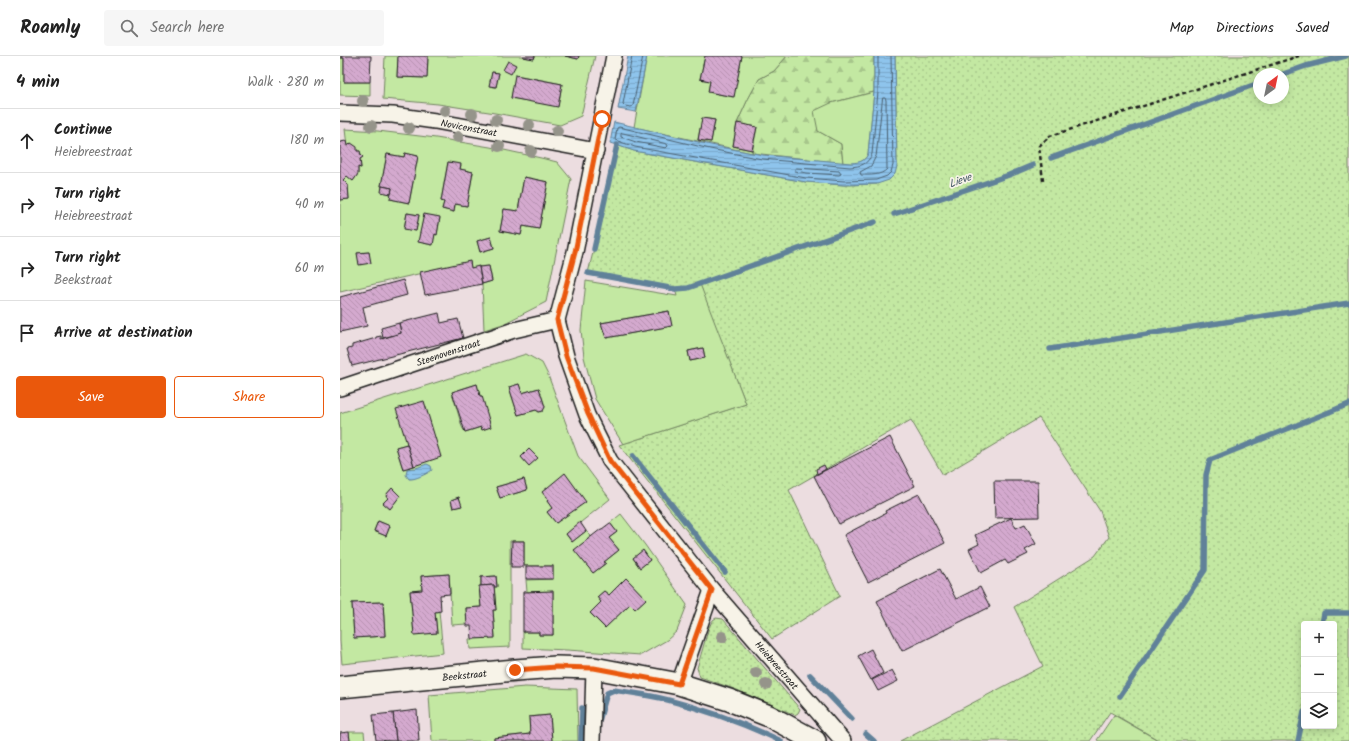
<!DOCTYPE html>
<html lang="en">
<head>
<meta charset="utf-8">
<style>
  :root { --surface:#fff; --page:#f6f6f6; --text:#222; --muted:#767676; --line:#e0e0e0; --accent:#ea580c }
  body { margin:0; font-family:Kalam,sans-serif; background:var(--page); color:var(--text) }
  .controls { position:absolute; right:12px; bottom:12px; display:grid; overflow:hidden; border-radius:4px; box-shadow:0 2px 10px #0003 }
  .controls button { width:36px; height:36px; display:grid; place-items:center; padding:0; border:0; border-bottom:1px solid var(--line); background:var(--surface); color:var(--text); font:20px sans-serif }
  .compass { position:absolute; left:913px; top:12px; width:36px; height:36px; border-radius:50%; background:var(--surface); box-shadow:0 2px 10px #0003; rotate:33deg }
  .stop { position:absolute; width:12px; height:12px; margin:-9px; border:3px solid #ea580c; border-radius:50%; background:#fff }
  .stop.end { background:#ea580c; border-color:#fff; box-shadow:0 1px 4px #0008 }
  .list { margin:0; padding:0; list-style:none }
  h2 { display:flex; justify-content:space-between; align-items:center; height:52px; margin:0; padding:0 16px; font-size:17px }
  h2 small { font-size:13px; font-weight:400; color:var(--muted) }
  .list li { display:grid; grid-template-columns:26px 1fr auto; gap:12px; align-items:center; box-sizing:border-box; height:64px; padding:0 16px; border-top:1px solid var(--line) }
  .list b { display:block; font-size:15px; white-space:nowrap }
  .list p { margin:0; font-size:13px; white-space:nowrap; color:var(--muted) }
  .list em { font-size:13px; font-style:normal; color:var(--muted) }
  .actions { display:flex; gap:8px; padding:12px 16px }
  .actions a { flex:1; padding:9px 0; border:1px solid var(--accent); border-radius:4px; text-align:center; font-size:14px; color:var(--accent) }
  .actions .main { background:var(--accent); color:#fff }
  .icon { flex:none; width:22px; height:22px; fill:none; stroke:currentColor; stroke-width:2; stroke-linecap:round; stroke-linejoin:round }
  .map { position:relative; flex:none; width:1009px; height:685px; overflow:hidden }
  header { display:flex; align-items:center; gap:24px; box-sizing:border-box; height:56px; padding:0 20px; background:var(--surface); border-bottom:1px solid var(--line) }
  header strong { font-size:19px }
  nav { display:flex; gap:22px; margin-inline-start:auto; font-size:14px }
  .search { width:280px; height:36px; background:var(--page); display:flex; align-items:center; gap:10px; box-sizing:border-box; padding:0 14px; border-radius:4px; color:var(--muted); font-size:15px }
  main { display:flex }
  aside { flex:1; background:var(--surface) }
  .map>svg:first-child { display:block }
  .grass { fill:url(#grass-dots); stroke:#70825f; fill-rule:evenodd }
  .forest { fill:url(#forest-firs); stroke:#70825f }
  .garden { fill:#c3e8a2; stroke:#70825f; fill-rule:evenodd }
  .water { fill:url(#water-rules); stroke:#608199 }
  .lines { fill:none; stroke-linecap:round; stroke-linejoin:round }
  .shore { stroke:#4a5f6f; stroke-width:1 }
  .stream { stroke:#608199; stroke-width:5.5 }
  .building { fill:url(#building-back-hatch); stroke:#1c1c1c }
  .street-casing { stroke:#1c1c1c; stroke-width:18 }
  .secondary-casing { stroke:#1c1c1c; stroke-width:24 }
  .path { stroke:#1c1c1c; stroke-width:2.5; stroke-dasharray:4 3; stroke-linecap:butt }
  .street { stroke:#f7f3e8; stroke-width:15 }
  .secondary { stroke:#f7f3e8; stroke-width:21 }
  .tree { fill:#95948a }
  .route { stroke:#ea580c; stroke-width:5 }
  .labels { text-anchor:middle; stroke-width:3.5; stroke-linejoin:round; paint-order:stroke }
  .street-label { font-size:10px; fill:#1c1c1c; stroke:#f7f3e8 }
  .water-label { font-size:11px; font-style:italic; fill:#445765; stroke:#f7f3e8 }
</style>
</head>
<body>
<header>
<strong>Roamly</strong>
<div class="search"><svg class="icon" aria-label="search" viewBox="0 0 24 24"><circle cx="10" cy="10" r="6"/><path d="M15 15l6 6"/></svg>Search here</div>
<nav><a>Map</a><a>Directions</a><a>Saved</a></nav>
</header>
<main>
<aside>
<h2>4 min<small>Walk · 280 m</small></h2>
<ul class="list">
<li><svg class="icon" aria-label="ahead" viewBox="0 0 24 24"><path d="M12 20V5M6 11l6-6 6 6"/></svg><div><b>Continue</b><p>Heiebreestraat</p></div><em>180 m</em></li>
<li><svg class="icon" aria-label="right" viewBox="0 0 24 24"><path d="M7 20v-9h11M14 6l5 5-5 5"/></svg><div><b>Turn right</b><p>Heiebreestraat</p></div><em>40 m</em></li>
<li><svg class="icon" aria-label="right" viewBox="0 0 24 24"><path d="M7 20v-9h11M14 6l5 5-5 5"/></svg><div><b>Turn right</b><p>Beekstraat</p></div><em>60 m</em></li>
<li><svg class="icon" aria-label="arrive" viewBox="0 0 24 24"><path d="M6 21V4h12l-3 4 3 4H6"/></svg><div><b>Arrive at destination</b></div></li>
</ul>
<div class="actions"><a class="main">Save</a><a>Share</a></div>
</aside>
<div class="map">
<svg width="1009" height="685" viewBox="0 0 1009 685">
  <defs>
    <pattern id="grass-dots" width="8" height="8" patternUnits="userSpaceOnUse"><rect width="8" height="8" fill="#c3e8a2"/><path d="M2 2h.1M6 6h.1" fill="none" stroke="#a7c68b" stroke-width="1.8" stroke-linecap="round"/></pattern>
    <pattern id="forest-firs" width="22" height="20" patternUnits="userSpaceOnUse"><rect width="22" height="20" fill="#c3e8a2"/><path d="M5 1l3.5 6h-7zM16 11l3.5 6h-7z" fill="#a7c68b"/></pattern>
    <pattern id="water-rules" width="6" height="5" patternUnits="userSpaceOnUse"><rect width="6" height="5" fill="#8ec4ec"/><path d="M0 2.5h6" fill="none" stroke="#7aa8ca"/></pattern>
    <pattern id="building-back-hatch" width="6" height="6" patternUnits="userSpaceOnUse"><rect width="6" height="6" fill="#d4a9ce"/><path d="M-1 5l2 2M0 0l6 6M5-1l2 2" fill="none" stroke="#b591b0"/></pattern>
  </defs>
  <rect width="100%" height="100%" fill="#ecdde0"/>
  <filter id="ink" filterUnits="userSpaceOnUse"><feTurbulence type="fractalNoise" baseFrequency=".025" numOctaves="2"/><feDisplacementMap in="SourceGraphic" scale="8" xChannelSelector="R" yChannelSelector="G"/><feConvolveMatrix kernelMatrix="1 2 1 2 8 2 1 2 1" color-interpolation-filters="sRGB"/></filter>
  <g filter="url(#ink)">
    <g class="grass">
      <path d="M 555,0 L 1009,0 L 1009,685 L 820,685 L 770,656 L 750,685 L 560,685 L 703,610 L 674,551 L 755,500 L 769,481 L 760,455 L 699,362 L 603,419 L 571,364 L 449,434 L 500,540 L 432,583 L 279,389 L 406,348 L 359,228 L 348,232 L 335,233 L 248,217 L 264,151 L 277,89 L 294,95 L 466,126 L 504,129 L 537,128 L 557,110 ZM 919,18 L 943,18 L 943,42 L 919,42 ZM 964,568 L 994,568 L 994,670 L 964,670 Z"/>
      <polygon points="376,562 383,563 460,653 458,657 455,659 397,634 360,621 357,612 369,571 373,564"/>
    </g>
    <polygon class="forest" points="447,0 534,0 534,36 491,47 478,75 501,88 503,107 412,97 417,71 397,67 408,43 419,23 434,15"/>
    <g class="garden">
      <polygon points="0,0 1,2 4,2 4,26 30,26 30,40 0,39"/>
      <path d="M 45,0 L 58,0 L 57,21 L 87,22 L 88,0 L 183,0 L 184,1 L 194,3 L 195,0 L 225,0 L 238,3 L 239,0 L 255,0 L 241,60 L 220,69 L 155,57 L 98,48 L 43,43 ZM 152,16 L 159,17 L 156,31 L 150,30 ZM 176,19 L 222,28 L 218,50 L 171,42 Z"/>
      <path d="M 307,0 L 365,0 L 360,23 L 370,25 L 368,36 L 393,41 L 402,0 L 447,0 L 434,15 L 419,23 L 408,43 L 397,67 L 393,90 L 412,94 L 412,97 L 294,71 ZM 362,62 L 375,64 L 371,86 L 358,84 Z"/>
      <path d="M 534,36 L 528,98 C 523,108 514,108 503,107 L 501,88 L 478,75 L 474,55 L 491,47 Z"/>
      <path d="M 5,73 L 38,75 L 96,82 L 150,91 L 201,102 L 217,106 L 231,123 L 206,246 L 163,268 L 144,274 L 142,228 L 152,225 L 149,210 L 131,212 L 130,206 L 0,236 L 0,144 L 9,143 L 8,129 L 3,124 L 7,120 L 13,125 L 18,118 L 18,111 L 21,112 L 20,103 L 23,101 L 21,99 L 20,95 L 17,95 L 16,91 L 11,87 L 7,90 ZM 65,97 L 78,100 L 69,147 L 50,143 L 52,132 L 41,130 L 47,98 L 64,101 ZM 108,106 L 121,109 L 120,113 L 133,116 L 127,150 L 115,148 L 114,156 L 102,153 L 104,146 L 101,145 ZM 184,121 L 208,126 L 199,173 L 183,170 L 181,179 L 160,175 L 164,153 L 178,155 ZM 67,157 L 79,159 L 76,175 L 64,172 ZM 84,159 L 100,162 L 97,179 L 95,178 L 92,189 L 79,186 ZM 151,181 L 154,192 L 140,196 L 137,185 ZM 29,196 L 30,207 L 17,197 Z"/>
      <path d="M 246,225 L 337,240 L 335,233 L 348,232 L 360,228 L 406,348 L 283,388 L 255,343 L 244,301 L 241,274 ZM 329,255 L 331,270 L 266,282 L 261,267 ZM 363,292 L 365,302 L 350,305 L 348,295 Z"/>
      <path d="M 186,298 L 202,307 L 208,319 L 238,400 L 270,443 L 226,478 L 232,486 L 246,475 L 251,480 L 235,494 L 253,517 L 265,508 L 264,506 L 279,494 L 269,482 L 277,476 L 270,467 L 281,458 L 305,489 L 347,549 L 337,575 L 327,584 L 301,599 L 227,594 L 183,592 L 183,576 L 199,576 L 199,579 L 213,579 L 213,536 L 187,536 L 186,524 L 213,523 L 213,510 L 186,510 L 184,508 L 184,485 L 170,485 L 170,591 L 130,593 L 129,583 L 155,581 L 153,554 L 156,554 L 154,531 L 157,530 L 156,520 L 141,521 L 141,530 L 139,531 L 141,551 L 126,552 L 127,568 L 112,569 L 109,518 L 81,520 L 82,534 L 70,535 L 74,578 L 97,577 L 95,556 L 99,555 L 103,597 L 2,608 L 0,585 L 0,357 ZM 137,328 L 140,340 L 142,340 L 142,374 L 141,371 L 125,376 L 122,371 L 112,336 ZM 179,328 L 182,337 L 199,332 L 205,351 L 203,354 L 199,356 L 196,354 L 178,359 L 169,331 ZM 67,388 L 74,410 L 63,413 L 56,391 ZM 189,394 L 197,402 L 189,410 L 181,401 ZM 225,418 L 245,446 L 216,467 L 207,456 L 212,452 L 207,445 ZM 184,423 L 187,434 L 160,442 L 156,431 ZM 52,432 L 60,440 L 50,453 L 43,447 L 48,442 L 46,439 ZM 119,441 L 121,450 L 113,452 L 111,444 ZM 38,465 L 50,470 L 46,480 L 34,475 ZM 303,495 L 310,504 L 300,512 L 293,502 ZM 286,522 L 306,543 L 295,553 L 290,548 L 265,572 L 250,557 L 261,546 L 257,541 L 264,535 L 269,539 ZM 43,546 L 45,580 L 14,582 L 12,547 Z"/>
      <polygon points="185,631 237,633 238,685 212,685 210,659 189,661 190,678 154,682 154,685 92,685 89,639"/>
      <polygon points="774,659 816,683 815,685 759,685 757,684"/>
      <polygon points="9,676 24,676 25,685 10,685"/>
    </g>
    <g class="water">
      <polygon points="288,0 307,0 296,56 278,53"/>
      <path d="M 534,0 L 555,0 L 557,110 L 555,118 L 549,124 L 537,128 L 504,129 L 466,126 L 294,95 L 270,87 L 274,66 L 371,89 L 423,99 L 511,107 C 520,106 524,106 528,98 L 534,36 Z"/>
      <path d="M 87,408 L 91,410 L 92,414 C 87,418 74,424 69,423 L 66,419 L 67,413 L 76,412 Z"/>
    </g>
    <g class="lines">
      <g class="shore">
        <polyline points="292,0 283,48 285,50 291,51 293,50 303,0"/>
        <path d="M 538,0 L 538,36 L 532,98 C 527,109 521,110 510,111 L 422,103 L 370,93 L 279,71 L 277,72 L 275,84 L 295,91 L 466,122 L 504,125 L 536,124 L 547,120 L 551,116 L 553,109 L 551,0"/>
        <path d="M 543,42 L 545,42 L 546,44 L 547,113 C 541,120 530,119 521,119 L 520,116 L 531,110 L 536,100 Z"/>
        <polygon points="283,77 327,88 328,90 326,92 296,86 281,81 281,78"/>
        <polygon points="457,112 499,115 501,118 499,119 467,117 455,115 455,113"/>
      </g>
      <g class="stream">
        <polyline points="943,18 966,10 1006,0"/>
        <polyline points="711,102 919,27"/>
        <polyline points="554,158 669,119 693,109"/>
        <polyline points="254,193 277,89"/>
        <polyline points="248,217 335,233 348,232 535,166"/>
        <polyline points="710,293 1009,247"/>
        <polyline points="293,400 385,516"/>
        <polyline points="982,568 984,557 1009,557"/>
        <polyline points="470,619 512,663"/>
        <polyline points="780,640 865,514 866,419 870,404 1009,348"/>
        <path d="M 259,665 L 267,637 L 274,634 C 292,637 311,639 328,644 C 367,654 405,668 441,685"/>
        <polyline points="526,678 534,685"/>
        <polyline points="241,685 242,652"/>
        <polyline points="958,685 964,656"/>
      </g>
    </g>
    <g class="building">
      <polygon points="1,0 31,0 30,26 4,26 4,2 1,2"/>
      <polygon points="58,0 88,0 87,22 57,21"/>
      <polygon points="183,0 195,0 194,3 183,1"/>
      <polygon points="225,0 239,0 238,3"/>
      <polygon points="365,0 402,0 394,41 368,36 370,25 360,23"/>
      <polygon points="168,5 176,9 171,18 163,14"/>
      <polygon points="152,16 159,17 156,31 149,30"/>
      <polygon points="175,19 222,28 218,51 171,42"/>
      <polygon points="362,62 375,64 371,86 358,84"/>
      <polygon points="397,67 417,71 412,94 393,90"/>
      <polygon points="6,85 7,90 9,89 11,87 17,91 17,95 20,95 21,99 23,101 20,103 21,112 18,111 18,118 13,125 7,120 3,124 8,129 9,143 0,144 0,86"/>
      <polygon points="65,97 78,100 69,147 50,143 52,132 41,130 47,98 64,101"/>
      <polygon points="108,106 121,108 120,113 133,116 127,150 115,148 114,156 102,153 104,146 101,145"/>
      <polygon points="184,121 208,126 199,173 183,170 181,179 160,175 164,153 178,155"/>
      <polygon points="42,130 52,132 51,138 41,136"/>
      <polygon points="67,157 79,159 76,175 64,173"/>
      <polygon points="84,158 100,161 97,179 95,178 93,189 78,186"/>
      <polygon points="151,181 154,192 140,196 137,185"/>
      <polygon points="29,196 31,207 19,209 17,197"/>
      <polygon points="130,205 131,212 139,210 142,228 85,239 80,216"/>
      <polygon points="149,210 152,225 142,228 139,211"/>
      <polygon points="63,224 67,239 23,251 27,270 0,276 0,241"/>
      <polygon points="329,255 332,270 266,282 261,267"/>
      <polygon points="99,257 101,267 118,263 123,282 12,310 7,293 12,292 12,289 36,282 36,281 41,280 41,283 61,277 59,267"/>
      <polygon points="59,267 61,277 43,282 41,272"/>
      <polygon points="363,292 365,302 350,305 348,295"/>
      <polygon points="137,328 140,340 142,340 151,371 142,374 141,371 125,376 112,336"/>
      <polygon points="179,328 182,337 199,332 205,351 203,355 199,356 196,354 178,359 169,331"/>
      <polygon points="84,345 101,401 74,410 56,353"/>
      <polygon points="550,381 575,430 499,468 474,420"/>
      <polygon points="67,388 74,410 63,413 56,391"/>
      <polygon points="189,393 198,402 189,410 181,401"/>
      <polygon points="484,409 486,413 477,418 476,413"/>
      <polygon points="225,417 246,446 216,467 207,456 212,452 207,445 208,444 202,436"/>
      <polygon points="184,423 187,434 160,442 156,431"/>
      <polygon points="654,425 698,425 699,461 655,462"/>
      <polygon points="52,432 60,440 50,453 43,447 48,442 46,439"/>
      <polygon points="579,438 605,487 528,526 504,479 546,457 545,455"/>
      <polygon points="119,441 122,450 113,452 111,444"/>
      <polygon points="671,462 676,472 685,468 696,488 685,494 688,498 668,508 665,504 641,517 629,493 639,488 635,479"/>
      <polygon points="38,465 50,470 46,480 34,475"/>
      <polygon points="240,466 246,475 232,486 226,478"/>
      <polygon points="270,467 277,476 269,482 279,494 264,506 266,507 253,517 234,494 261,473 262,473"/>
      <polygon points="172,485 184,485 184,511 171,511"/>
      <polygon points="303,494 310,504 300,512 293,502"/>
      <rect x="186" y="510" width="27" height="13"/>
      <polygon points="600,513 616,543 640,531 650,551 562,595 537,545"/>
      <polygon points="109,518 110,538 100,539 101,555 95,556 97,577 74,579 70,535 82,534 81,520"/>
      <polygon points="156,520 157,531 154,531 154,529 141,530 141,521"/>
      <polygon points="286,522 306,543 295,553 290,548 265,572 250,557 261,546 257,541 264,535 269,539"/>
      <polygon points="154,529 156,554 153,554 155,582 132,583 131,570 127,570 126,552 141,551 139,530"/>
      <polygon points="213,535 213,579 199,579 199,576 183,576 183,536"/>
      <polygon points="43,546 45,580 14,582 12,547"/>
      <polygon points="531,593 543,617 531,624 518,600"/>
      <polygon points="552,614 558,625 538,635 532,624"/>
      <polygon points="77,654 79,685 56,685 53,657"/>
      <polygon points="53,657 56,685 36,684 33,659"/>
      <polygon points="210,659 212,685 154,685 154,682 190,678 189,661"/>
      <polygon points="9,676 10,685 0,685 0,677"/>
    </g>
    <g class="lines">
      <g class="street-casing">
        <g id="street">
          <path id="s1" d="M 274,0 L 235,196 L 217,264 L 226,300 L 247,359 L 270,405 L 372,534 L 503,685"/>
          <path id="s2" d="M 0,57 L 53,59 L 95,65 L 256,95"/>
          <path id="s3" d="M 0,332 L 174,274 L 217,264"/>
          <polyline points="339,628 372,534"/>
          <polyline points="252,685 254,612"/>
        </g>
      </g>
      <g class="secondary-casing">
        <g id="secondary">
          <path id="s4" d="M 0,631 L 175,614 L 216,611 L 254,612 L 339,628 L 389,644 L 429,660 L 475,685"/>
        </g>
      </g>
      <polyline class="path" points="703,125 699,90 710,80 959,0"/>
      <use href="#street" class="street"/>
      <use href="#secondary" class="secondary"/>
    </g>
    <g class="tree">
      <circle cx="23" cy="45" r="6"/>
      <circle cx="105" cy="55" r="6"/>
      <circle cx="132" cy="58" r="6"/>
      <circle cx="156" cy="64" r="6"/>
      <circle cx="189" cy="69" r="6"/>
      <circle cx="31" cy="70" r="6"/>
      <circle cx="69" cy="72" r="6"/>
      <circle cx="217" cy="75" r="6"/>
      <circle cx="118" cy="81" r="6"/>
      <circle cx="159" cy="90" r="6"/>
      <circle cx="191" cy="95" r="6"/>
      <circle cx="382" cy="581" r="6"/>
      <circle cx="416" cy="617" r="6"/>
      <circle cx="426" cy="628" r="6"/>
    </g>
  </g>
  <g class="lines" filter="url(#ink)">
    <polyline class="route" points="175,614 216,611 254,612 339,628 372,534 270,405 248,358 226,300 217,264 235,196 262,63"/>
  </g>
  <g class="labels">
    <g class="street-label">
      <text dy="4" stroke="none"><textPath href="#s2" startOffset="130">Novicenstraat</textPath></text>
      <text dy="4" stroke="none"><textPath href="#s3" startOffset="114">Steenovenstraat</textPath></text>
      <text dy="4" stroke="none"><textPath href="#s1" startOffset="685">Heiebreestraat</textPath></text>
      <text dy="4" stroke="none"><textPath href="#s4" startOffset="125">Beekstraat</textPath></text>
    </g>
    <g class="water-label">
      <text transform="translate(620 124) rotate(-20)" y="4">Lieve</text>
    </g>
  </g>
</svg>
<div class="controls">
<button>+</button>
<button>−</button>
<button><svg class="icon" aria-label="layers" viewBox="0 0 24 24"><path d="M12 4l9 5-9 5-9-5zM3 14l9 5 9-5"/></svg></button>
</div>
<svg class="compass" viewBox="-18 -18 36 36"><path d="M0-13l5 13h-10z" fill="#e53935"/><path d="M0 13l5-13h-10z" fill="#767676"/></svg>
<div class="stop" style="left:262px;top:63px"></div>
<div class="stop end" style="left:175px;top:614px"></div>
</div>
</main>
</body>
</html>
